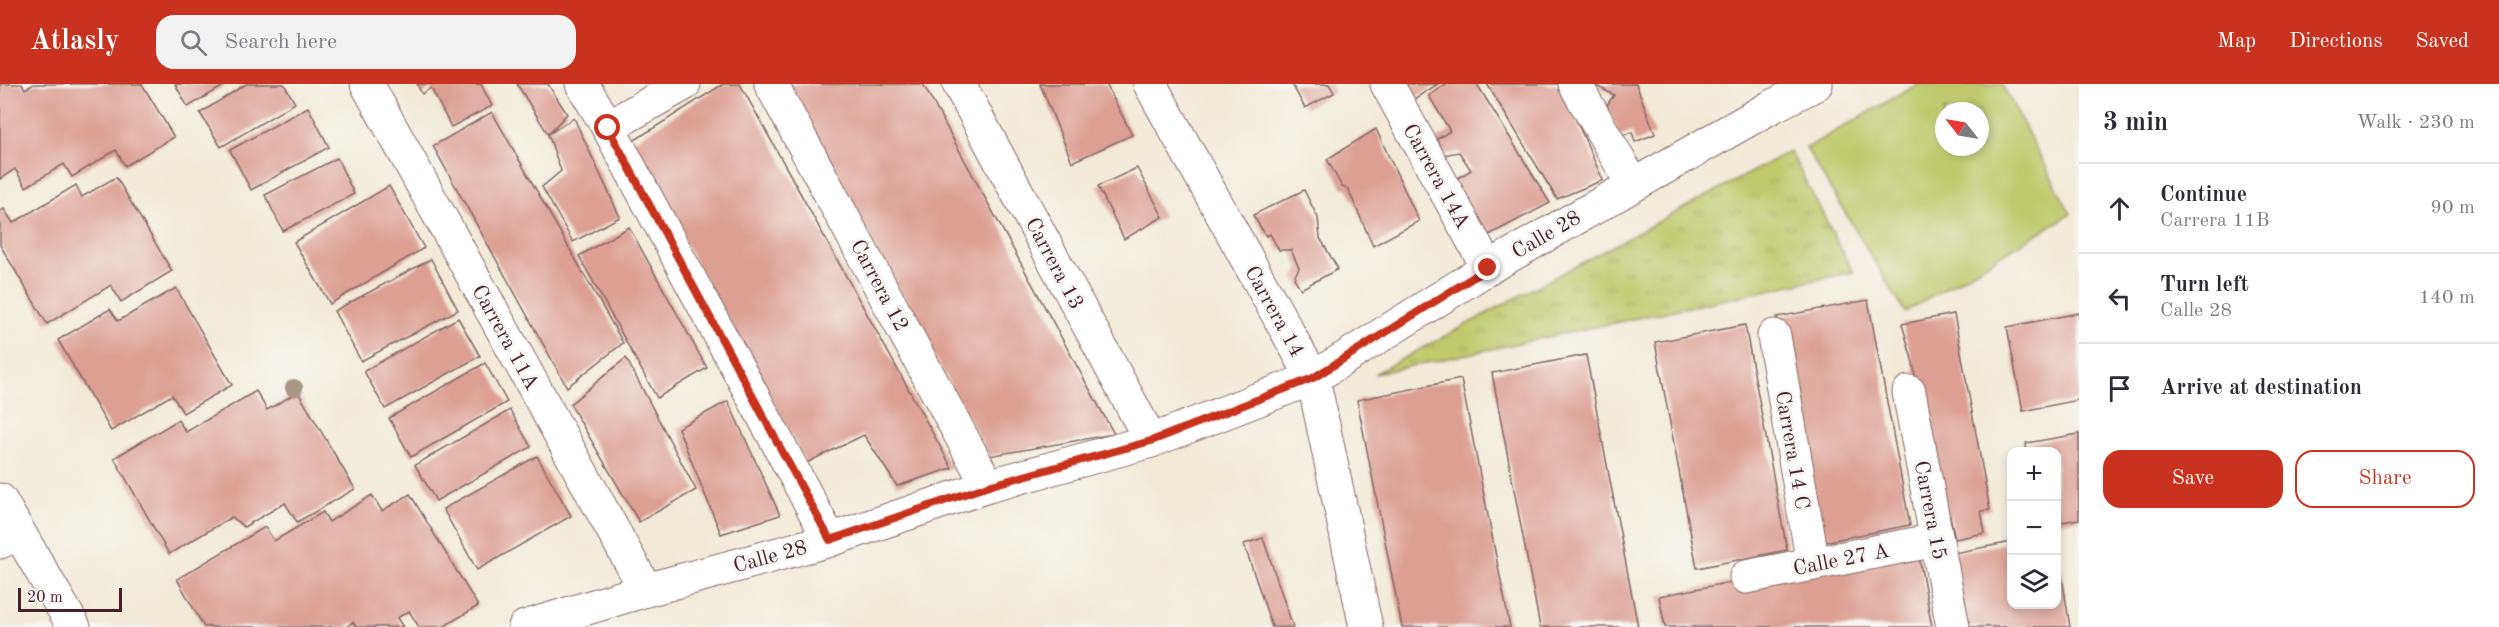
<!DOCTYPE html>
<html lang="en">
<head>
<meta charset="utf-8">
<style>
  :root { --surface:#fff; --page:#f2f2f3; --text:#2b2b33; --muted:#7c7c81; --line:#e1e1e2; --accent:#c8321e }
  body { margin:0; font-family:"Old Standard TT",serif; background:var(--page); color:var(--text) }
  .controls { position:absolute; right:18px; bottom:18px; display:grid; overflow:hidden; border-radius:12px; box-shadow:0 3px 9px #0003 }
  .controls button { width:54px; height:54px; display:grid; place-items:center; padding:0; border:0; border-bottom:2px solid var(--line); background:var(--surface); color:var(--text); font:30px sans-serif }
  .compass { position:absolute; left:1935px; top:18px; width:54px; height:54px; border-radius:50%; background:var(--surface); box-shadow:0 3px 9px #0003; rotate:301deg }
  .scale { position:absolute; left:18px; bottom:15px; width:104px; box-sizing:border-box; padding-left:6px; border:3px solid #4a1f2b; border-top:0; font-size:16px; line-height:21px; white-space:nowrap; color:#4a1f2b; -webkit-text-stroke:4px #f6f6f2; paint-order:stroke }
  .stop { position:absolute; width:18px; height:18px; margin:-14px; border:4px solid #c8321e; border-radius:50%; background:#fff }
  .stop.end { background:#c8321e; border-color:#fff; box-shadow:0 2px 6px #0008 }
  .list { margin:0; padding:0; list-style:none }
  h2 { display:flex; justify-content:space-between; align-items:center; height:78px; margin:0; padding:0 24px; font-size:26px }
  h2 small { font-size:20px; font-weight:400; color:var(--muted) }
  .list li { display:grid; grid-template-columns:39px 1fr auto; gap:18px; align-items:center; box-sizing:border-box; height:90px; padding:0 24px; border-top:2px solid var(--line) }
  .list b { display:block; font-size:22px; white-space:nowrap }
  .list p { margin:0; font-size:20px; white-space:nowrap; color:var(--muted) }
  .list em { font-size:20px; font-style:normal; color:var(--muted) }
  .actions { display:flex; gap:12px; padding:18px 24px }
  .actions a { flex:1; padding:14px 0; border:2px solid var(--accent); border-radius:18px; text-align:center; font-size:21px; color:var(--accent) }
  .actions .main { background:var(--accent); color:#fff }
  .icon { flex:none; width:33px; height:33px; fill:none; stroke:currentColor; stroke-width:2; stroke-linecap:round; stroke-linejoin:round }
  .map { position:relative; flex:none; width:2079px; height:543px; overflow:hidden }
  header { display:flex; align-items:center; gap:36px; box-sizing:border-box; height:84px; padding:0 30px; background:var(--accent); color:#fff }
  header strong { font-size:28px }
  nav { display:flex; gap:33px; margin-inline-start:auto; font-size:21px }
  .search { width:420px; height:54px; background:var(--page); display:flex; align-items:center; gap:15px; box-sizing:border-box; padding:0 21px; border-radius:18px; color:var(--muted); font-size:22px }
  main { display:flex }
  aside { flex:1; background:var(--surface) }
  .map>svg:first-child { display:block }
  .grass { fill:#beca6c; stroke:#84744c; stroke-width:1.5; fill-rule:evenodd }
  .park { fill:url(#park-tufts); stroke:#84744c; stroke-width:1.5 }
  .building { fill:#dc9f91 }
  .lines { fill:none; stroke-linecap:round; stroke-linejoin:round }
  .street-casing { stroke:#856667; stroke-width:35 }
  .secondary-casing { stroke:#856667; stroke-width:35 }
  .street { stroke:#fff; stroke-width:33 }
  .secondary { stroke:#fff; stroke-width:33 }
  .tree { fill:#a99683 }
  .route { stroke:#c8321e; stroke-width:8 }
  .labels { text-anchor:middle; stroke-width:6; stroke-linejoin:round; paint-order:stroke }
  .street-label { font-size:21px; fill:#4a1f2b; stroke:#f6f6f2 }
</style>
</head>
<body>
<header>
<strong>Atlasly</strong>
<div class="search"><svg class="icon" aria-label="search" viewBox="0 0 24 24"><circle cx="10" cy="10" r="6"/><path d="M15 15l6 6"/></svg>Search here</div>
<nav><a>Map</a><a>Directions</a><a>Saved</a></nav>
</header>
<main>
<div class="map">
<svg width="2079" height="543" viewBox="0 0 2079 543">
  <defs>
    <pattern id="park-tufts" width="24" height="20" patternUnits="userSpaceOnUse" patternTransform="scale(1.5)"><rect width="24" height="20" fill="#beca6c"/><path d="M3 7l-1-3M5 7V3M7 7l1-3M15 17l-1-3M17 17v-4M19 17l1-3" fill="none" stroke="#a5ad5e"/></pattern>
  </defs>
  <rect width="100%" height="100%" fill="#f6f6f2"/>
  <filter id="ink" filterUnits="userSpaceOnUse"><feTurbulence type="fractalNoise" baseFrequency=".0167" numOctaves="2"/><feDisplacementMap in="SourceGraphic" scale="12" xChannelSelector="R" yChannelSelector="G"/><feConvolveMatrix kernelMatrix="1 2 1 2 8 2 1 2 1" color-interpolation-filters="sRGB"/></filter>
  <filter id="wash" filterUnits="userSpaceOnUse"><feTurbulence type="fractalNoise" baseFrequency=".008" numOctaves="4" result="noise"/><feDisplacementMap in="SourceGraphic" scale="24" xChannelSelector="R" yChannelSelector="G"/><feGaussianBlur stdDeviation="1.35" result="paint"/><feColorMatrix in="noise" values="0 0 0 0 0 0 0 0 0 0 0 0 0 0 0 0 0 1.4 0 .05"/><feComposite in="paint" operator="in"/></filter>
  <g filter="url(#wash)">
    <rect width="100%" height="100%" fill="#f2ead7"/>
    <path class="grass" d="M 1918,0 L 2002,0 L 2071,130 L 1905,228 L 1806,64 ZM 1944,27 L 1980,27 L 1980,63 L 1944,63 Z"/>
    <polygon class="park" points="1790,67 1853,188 1374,290"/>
    <g id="blocks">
      <g class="building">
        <polygon points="0,0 22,0 25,5 34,0 142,0 174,53 125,82 116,66 72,93 64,80 26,103 15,85 0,95"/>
        <polygon points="175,0 227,0 188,23"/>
        <polygon points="246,0 284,0 295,19 221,63 200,29"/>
        <polygon points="417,0 481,0 492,22 451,43 431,4 422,10"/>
        <polygon points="517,0 548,0 567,30 548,50"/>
        <polygon points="723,0 740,0 952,384 897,402 864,351 806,379 630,59"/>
        <polygon points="785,0 923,0 1114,350 989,372"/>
        <polygon points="1040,0 1106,0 1132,51 1072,78"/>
        <polygon points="1292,0 1329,0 1334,9 1305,24"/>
        <polygon points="1404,0 1438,0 1414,15"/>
        <polygon points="1446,0 1477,0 1550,119 1487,152 1453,97 1471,86 1459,68 1443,71 1434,57 1450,47 1429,12"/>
        <polygon points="1487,0 1560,0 1603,96 1557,115"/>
        <polygon points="1593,0 1636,0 1655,50 1635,58 1632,48 1619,52 1607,21 1614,11"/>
        <polygon points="308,23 329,63 251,106 230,66"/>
        <polygon points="492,28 623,259 567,303 433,62"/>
        <polygon points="574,34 620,133 573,158 542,103 561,87 548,50"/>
        <polygon points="1376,45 1419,137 1373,162 1348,105 1342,103 1327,75"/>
        <polygon points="337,74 354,110 283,147 265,111"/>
        <polygon points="1137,84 1163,133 1124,155 1098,102"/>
        <polygon points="116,93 172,187 121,218 111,201 47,240 0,161 0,127 4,125 13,139 76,101 82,113"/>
        <polygon points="389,102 424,164 330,220 294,158"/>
        <polygon points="1304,106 1318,134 1320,154 1338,185 1301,205 1294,194 1299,184 1291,166 1279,166 1270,150 1266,152 1253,131"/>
        <polygon points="629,143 707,284 657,314 579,172"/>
        <polygon points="431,175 458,226 361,277 334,227"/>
        <polygon points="176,204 232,301 183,329 172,311 111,347 58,256 110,225 118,237"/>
        <polygon points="1868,216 1910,441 1819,459 1777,233"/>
        <polygon points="2079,229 2079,316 2023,327 2007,243"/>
        <polygon points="1954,230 1990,426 1981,427 1985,449 1955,455 1950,432 1940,434 1913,279 1902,240"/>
        <polygon points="458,234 480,272 385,325 364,287"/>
        <polygon points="1745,241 1787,466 1697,484 1655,258"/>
        <polygon points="1586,271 1638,543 1540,543 1492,289"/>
        <polygon points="626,274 696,406 639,438 570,320"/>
        <polygon points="485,279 507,318 411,373 389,334"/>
        <polygon points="1461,295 1510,543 1402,543 1357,316"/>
        <polygon points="256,307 267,326 298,308 355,405 297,438 285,419 244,443 232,433 169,470 114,374 178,336 186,348"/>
        <polygon points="728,317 780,431 721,450 678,344"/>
        <polygon points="510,326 531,363 436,417 415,381"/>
        <polygon points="2079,350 2079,435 2056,439 2056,368 2027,368 2026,359"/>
        <polygon points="537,372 571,432 477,486 443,425"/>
        <polygon points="410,410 478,522 443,543 419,543 409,527 397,534 403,543 356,543 353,538 346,543 204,543 177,495 265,443 274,457 323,428 329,438 372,411 382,427"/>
        <polygon points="1263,454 1293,543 1272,543 1244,460"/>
        <polygon points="2056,455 2070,543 1962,543 1948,470 2012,458 2012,520 2056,520"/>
        <polygon points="1917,462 1932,543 1665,543 1659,512"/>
      </g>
    </g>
  </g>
  <g filter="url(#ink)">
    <use href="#blocks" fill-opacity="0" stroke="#856667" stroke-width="1.5"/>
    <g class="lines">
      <g class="street-casing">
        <g id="street">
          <polyline points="367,0 646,506"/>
          <polyline points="582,0 608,43 830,456"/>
          <polyline points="771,0 988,402"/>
          <polyline points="959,0 1151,357"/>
          <polyline points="1150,0 1313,294 1366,543"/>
          <polyline points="1387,0 1488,184"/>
          <polyline points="1575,0 1633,101"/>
          <polyline points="608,43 684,0"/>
          <polyline points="1774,252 1813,480"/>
          <polyline points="1909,308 1953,543"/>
          <polyline points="0,458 19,449"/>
          <polyline points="1746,493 1936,456"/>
          <polyline points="525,543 646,506 830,456 988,402 1151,357 1313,294 1488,184 1771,23 1816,0"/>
        </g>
      </g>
      <g class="secondary-casing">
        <polyline id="secondary" points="0,416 74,543"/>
      </g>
      <use href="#street" class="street"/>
      <use href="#secondary" class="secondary"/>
    </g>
    <circle class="tree" cx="294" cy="304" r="9"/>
  </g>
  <g class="lines" filter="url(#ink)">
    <polyline class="route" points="608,44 830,456 988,402 1151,357 1313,294 1488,184"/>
  </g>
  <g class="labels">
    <g class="street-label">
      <text transform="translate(1437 92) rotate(61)" y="7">Carrera 14A</text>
      <text transform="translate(1546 150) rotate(-30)" y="7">Calle 28</text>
      <text transform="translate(1055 179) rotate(62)" y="7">Carrera 13</text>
      <text transform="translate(880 201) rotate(62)" y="7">Carrera 12</text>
      <text transform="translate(1275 227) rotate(61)" y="7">Carrera 14</text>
      <text transform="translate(506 253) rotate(61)" y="7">Carrera 11A</text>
      <text transform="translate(1793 366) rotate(80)" y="7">Carrera 14 C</text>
      <text transform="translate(1931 426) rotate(79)" y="7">Carrera 15</text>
      <text transform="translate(770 472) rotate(-15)" y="7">Calle 28</text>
      <text transform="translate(1841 475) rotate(-11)" y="7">Calle 27 A</text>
    </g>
  </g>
</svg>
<div class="controls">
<button>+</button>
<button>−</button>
<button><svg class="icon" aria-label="layers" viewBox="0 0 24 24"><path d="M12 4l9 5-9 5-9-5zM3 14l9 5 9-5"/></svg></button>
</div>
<svg class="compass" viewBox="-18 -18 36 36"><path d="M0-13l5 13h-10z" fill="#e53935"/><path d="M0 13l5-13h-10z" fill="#7c7c81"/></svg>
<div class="scale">20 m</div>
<div class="stop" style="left:608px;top:44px"></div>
<div class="stop end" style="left:1488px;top:184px"></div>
</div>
<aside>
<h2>3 min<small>Walk · 230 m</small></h2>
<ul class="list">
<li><svg class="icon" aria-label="ahead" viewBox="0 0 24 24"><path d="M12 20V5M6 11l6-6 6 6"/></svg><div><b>Continue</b><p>Carrera 11B</p></div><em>90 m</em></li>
<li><svg class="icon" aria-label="left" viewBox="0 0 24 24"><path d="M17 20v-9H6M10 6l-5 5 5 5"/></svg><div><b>Turn left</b><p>Calle 28</p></div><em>140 m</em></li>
<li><svg class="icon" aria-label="arrive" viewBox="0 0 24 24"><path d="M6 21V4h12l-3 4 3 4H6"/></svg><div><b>Arrive at destination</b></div></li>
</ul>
<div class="actions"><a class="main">Save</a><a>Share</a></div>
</aside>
</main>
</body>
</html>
